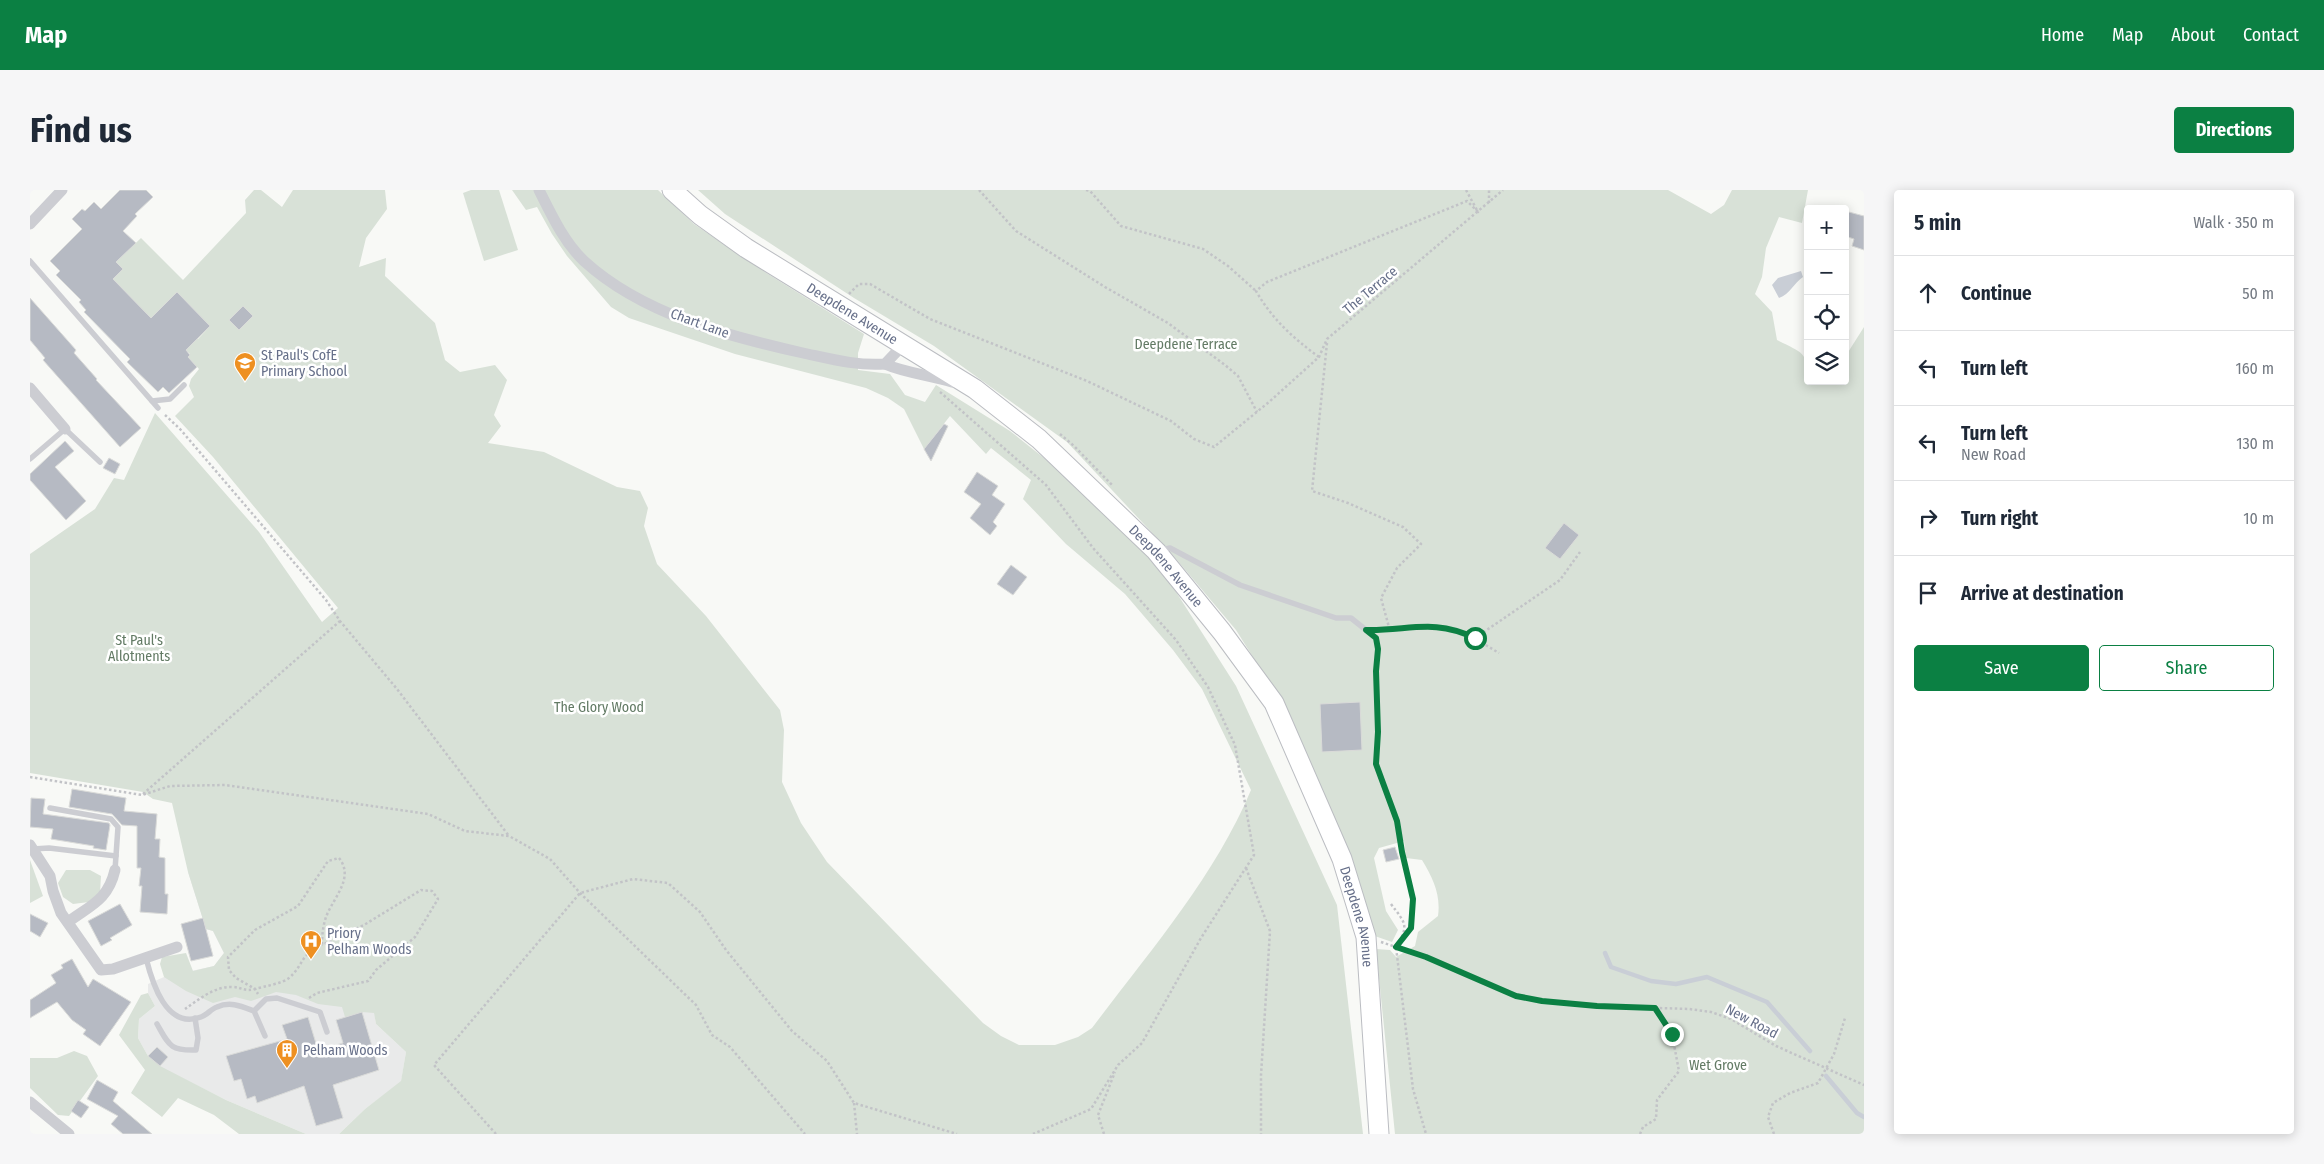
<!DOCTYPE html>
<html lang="en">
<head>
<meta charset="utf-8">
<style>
  :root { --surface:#fff; --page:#f6f6f7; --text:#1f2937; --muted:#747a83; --line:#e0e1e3; --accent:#0b8043 }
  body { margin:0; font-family:"Fira Sans Condensed",sans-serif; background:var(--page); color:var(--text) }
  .controls { position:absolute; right:15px; top:15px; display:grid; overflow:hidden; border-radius:5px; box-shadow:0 2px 12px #0003 }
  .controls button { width:45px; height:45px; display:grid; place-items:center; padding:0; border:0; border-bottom:1px solid var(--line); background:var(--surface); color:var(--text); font:25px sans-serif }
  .stop { position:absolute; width:15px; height:15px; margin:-11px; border:4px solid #0b8043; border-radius:50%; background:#fff }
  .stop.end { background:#0b8043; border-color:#fff; box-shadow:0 1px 5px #0008 }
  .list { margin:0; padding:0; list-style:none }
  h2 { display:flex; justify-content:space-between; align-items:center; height:65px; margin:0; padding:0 20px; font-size:21px }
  h2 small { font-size:16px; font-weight:400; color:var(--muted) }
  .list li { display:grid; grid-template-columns:32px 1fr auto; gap:15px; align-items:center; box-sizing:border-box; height:75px; padding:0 20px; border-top:1px solid var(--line) }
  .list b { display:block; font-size:19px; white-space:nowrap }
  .list p { margin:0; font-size:16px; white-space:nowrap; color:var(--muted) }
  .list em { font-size:16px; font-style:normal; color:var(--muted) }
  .actions { display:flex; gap:10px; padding:15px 20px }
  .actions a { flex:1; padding:11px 0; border:1px solid var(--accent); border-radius:5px; text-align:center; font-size:18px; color:var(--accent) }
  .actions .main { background:var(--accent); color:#fff }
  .icon { flex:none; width:28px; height:28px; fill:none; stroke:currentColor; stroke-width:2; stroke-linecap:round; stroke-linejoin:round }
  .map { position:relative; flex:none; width:1834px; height:944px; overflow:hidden; border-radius:5px }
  header { display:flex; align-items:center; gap:30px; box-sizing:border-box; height:70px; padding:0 25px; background:var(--accent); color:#fff }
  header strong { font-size:24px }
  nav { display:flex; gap:28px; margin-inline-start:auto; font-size:18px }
  .intro { display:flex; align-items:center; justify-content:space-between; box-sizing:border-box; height:120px; padding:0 30px }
  h1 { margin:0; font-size:35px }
  .button { padding:12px 22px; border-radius:5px; background:var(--accent); color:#fff; font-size:18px; font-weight:700 }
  main { display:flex; gap:30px; padding:0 30px }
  aside { flex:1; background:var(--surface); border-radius:5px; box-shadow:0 2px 12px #0003 }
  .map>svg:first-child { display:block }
  .built { fill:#e9eaea }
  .green { fill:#d8e1d7 }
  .water { fill:#c9ced6 }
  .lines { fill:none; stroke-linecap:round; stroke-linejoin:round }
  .stream { stroke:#c9ced6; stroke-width:4.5 }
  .building { fill:#b6bac3; stroke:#dadbd9 }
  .trunk-casing { stroke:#bbbdc2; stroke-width:21 }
  .path { stroke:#c2c3c7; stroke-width:2.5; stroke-dasharray:2.5 2.5; stroke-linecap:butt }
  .service { stroke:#cccdd2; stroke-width:5.5 }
  .minor { stroke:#cccdd2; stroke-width:11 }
  .trunk { stroke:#fff; stroke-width:19 }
  .route { stroke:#0b8043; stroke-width:6 }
  .labels { text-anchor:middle; stroke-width:5; stroke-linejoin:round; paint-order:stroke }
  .street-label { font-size:14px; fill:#666f89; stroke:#fff }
  .park-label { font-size:14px; fill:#627a64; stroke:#fff }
  .poi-label { font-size:14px; fill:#666f89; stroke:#fff; text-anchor:start }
</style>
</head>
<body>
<header>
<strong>Map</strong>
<nav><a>Home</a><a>Map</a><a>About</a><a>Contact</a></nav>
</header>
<div class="intro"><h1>Find us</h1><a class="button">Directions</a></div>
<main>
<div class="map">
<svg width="1834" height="944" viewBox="0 0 1834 944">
  <rect width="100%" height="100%" fill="#f8f9f6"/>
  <polygon class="built" points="158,682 341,800 346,834 376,862 371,892 335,919 309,944 276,944 196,910 130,877 118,866 108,848 109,829 125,816 118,803 118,794 134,787 184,776 194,763 183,741 176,739"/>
  <g class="green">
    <path d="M 224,0 L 231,0 L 252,17 L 263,0 L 355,0 L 357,19 L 336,48 L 329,77 L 356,68 L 355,86 L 405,133 L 415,170 L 430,182 L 465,175 L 477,190 L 464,225 L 471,236 L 458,253 L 514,262 L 587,297 L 610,301 L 618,318 L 614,336 L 627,374 L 676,426 L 750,520 L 754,540 L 752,592 L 771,633 L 797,672 L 953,833 L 971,846 L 989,855 L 1025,855 L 1048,847 L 1062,838 C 1119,762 1184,688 1221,600 L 1172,499 L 1143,460 L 1095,404 L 1036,354 L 993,309 L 1001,290 L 961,258 L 956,264 L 920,226 L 894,259 L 874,219 L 858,208 L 836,198 L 705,164 L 599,128 L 581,117 L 537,66 L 522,44 L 507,17 L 496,20 L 482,0 L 628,0 L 664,34 L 738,84 L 834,144 L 828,163 L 828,180 L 860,184 L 875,205 L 895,212 L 906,195 L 980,241 L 1053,299 L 1134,383 L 1206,496 L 1307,715 L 1333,944 L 309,944 L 335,919 L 371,891 L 376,862 L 346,834 L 344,823 L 332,822 L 315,827 L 312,817 L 288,814 L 266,805 L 246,802 L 221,811 L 205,807 L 183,813 L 156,801 L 134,787 L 130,774 L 132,767 L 156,763 L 163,781 L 184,776 L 194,763 L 183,741 L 176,739 L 158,682 L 142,613 L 123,609 L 113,602 L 0,583 L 0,364 L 65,319 L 84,288 L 94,290 L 125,223 L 229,342 L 292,432 L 308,418 L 183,267 L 145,226 L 164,207 L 159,196 L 161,189 L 169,179 L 158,167 L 160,164 L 147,151 L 168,149 L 180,136 L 147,102 L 121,128 L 83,89 L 93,79 L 86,72 L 111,48 L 153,90 L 216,23 L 215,10 Z"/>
    <polygon points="441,0 469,0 488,60 454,71 433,3"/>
    <path d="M 668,0 L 1638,0 L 1681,24 L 1694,15 L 1702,0 L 1778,0 L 1772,33 L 1749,27 L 1736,58 L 1732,87 L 1725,104 L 1742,122 L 1747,150 C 1772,163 1778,161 1778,191 L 1815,191 L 1815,167 L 1834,137 L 1834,944 L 1365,944 L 1346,759 L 1360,760 L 1366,767 L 1385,756 L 1388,742 L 1408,726 C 1411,705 1403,688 1392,670 L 1376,668 L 1374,651 L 1349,658 L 1344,668 L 1356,721 L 1368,740 L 1362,752 L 1339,744 L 1253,515 L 1206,440 L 1141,363 L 1037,252 L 904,156 L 824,108 L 695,24 Z"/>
    <polygon points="0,670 13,706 0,713"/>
    <polygon points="36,680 60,680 71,686 70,703 59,712 43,714 33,707 28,693"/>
    <polygon points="118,803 125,816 109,829 108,848 118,866 130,876 196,910 276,944 209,944 184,925 148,908 132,927 101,903 115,880 89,845 111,805"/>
    <polygon points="44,861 57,866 68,886 39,926 28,925 0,898 0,868 27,868"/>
  </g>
  <path class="water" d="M 1771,81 L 1773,87 C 1764,93 1760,104 1749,108 L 1742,95 L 1748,88 Z"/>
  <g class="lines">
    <g class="stream">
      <polyline points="1575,763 1581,777 1621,791 1646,794 1677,787 1737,812 1780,861"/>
      <polyline points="1796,886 1827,923 1834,927"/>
    </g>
  </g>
  <g class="building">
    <polygon points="90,0 116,0 123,7 105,24 107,26 93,41 106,53 86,72 93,79 83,89 121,128 147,102 180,136 156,160 160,165 158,167 167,177 139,203 133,197 128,202 97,172 100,169 54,122 56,120 49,112 51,110 26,85 30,81 20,71 52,39 42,29 52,19 55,21 64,12 71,19"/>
    <polygon points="1815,21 1834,26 1834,60 1822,56 1824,49 1815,46"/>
    <polygon points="0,108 46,160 44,163 67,189 66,190 111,238 90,257 13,170 15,168 0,150"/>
    <polygon points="213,116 223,126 209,140 199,130"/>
    <polygon points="914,234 918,236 901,271 894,259"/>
    <polygon points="35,251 44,261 25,277 56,311 36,330 0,290 0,284"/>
    <polygon points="79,268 90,274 85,284 73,278"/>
    <polygon points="947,282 968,296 962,305 975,314 963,332 967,336 960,345 940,328 951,314 934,302"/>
    <polygon points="1534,333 1549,345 1530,369 1515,358"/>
    <polygon points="981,375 997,387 983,405 967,394"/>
    <polygon points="1330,512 1332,560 1292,562 1290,514"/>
    <polygon points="42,599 96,608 94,621 127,624 125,649 130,649 129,667 135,668 135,704 138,704 137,724 110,722 112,696 109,696 111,678 107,678 107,636 92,635 82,624 39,617"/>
    <polygon points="1,608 15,609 13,624 79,633 80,635 76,660 63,658 64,656 21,649 23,639 0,637"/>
    <polygon points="1365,657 1369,669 1356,672 1353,660"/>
    <polygon points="90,714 102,735 80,748 82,750 71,756 58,731"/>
    <polygon points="0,724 18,733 10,747 0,741"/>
    <polygon points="173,728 183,766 161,771 151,734"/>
    <polygon points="42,769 58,797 63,789 101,812 70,856 53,844 56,840 42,830 27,812 0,828 0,810 26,793 21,785 33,778 31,775"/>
    <polygon points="332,822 349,880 303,895 313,928 286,936 274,896 227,913 225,906 217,909 211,889 204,891 196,866 257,849 252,835 278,827 288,860 313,853 306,830"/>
    <polygon points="127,857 138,867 130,876 118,866"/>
    <polygon points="67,890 88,902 83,911 122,944 93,944 81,934 88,926 57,909"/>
    <polygon points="48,910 59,917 51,928 41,921"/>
  </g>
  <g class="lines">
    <g class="trunk-casing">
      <g id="trunk">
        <path id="s1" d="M 642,0 L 670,25 L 716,58 L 945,199 L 1009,249 L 1126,361 L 1192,442 L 1244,513 L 1312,669 L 1336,747 L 1349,944"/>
      </g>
    </g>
    <g class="path">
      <polyline points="949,0 986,41 1075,97 1138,133 1195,175 1208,186 1227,222"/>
      <polyline points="1056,0 1060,1 1091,36 1173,59 1198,76 1226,101"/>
      <polyline points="1459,13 1459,0"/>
      <polyline points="819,104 829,94 840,94 900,129 1057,191 1141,231 1164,249 1184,257 1239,212 1289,167 1297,149 1473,0"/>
      <polyline points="1297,153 1282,301 1318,313 1373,337 1391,354 1367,378 1351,408 1360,441"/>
      <path d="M 1289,167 C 1263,148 1242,129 1226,101 L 1237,92 L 1437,11 L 1448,22 L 1436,0"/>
      <polyline points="910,202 1016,295 1063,358 1146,450 1178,497 1205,555 1224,665 1171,748 1112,853 1088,875 1061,919 1003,944"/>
      <polyline points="135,225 150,239 296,410 310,431 367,499 479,646"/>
      <polyline points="1030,244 1044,256 1083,296"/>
      <path d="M 1345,440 C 1363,441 1381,436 1400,436 C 1426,435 1447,450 1469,463"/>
      <polyline points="1343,446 1346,448 1348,459 1346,481 1349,542 1346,574 1367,631 1372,661 1383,709 1381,738 1375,743"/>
      <polyline points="1445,448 1530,390 1550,362"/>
      <polyline points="0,587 112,605 140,596 195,595 398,624 435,641 479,646 520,669 550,703 666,815 682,845 700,857 775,944"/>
      <polyline points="113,604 310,431"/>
      <path d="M 309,668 C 325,688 303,708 296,727 C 293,736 292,745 292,755 C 270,764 274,775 259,788 C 251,794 235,796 225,799 L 206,788 L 199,780 L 198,767 L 225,740 L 268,716 L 298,671 Z"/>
      <polyline points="1216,678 1240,741 1231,885 1231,944"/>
      <path d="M 1361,714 C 1375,733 1380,735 1366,757 L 1383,899 L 1396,944"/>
      <polyline points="1351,752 1396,767 1486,806 1512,811 1567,816 1659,819 1681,822 1701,829 1746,856 1834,895"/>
      <polyline points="279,808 287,803 338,791 346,780 385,747 408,709 402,701 391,700 334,735 292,755"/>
      <path d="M 155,819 C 168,810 185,796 202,797 C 212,797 214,802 225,799 L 228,804"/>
      <polyline points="824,913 827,944"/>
      <polyline points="466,944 404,875 550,703 603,689 638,693 670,722 696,760 762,841 797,871 824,913 927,944"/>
      <polyline points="1074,944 1068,925 1085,882"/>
      <polyline points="1610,944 1613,937 1626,929 1627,910 1649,881 1642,844 1626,819"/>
      <polyline points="1744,944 1738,927 1743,913 1760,903 1788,893 1804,864 1815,828"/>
    </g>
    <g class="service">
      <polyline points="0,71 128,218"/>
      <polyline points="122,211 140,209 154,195"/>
      <polyline points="0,269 35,239 70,272"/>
      <polyline points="1131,360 1140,358 1210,395 1306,428 1321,428 1336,440"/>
      <polyline points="20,618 81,629 88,637 85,680"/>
      <polyline points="3,659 19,658 86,666"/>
      <path d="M 116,768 C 122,792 136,840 171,827 C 177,825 181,819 187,817 C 200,811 211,816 224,821 L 235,846"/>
      <polyline points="224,821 236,809 247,808 290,822 297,842"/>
      <path d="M 127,834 C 139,855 140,861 166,860 L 168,848 L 165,828"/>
    </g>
    <g class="minor">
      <path d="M 509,0 C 521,24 534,52 554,71 C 612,124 697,146 773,163 C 801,169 827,176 855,174 L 873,155"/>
      <polyline points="0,34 32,0"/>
      <path d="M 855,174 C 875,183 900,185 922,192"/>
      <polyline points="0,198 35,239"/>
      <polyline points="0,655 20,686 23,701 31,723 71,780 83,779 147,757"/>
      <path d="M 38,732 C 61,715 78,710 85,680"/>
      <polyline points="0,912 39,944"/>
    </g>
    <use href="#trunk" class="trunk"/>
  </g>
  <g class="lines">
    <path class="route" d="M 1445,448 C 1403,428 1379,441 1336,440 L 1346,448 L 1348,459 L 1346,481 L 1348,542 L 1346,574 L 1367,631 L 1372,662 L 1383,709 L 1381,738 L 1366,757 L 1396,767 L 1486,806 L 1512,811 L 1567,816 L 1625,818 L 1642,844"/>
  </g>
  <defs>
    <g id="school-pin" transform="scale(1.125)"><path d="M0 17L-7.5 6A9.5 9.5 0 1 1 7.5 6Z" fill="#ee9021" stroke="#fff"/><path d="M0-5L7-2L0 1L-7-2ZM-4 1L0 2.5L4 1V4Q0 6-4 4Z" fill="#fff"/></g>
    <g id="hospital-pin" transform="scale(1.125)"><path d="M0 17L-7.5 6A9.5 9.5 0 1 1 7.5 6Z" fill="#ee9021" stroke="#fff"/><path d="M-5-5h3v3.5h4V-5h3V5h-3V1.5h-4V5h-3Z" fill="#fff"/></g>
    <g id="building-pin" transform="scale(1.125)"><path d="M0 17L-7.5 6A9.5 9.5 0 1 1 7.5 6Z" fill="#ee9021" stroke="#fff"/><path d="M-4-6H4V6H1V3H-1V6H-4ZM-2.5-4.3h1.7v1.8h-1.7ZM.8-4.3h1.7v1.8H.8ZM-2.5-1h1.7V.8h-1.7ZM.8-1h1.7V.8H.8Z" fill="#fff"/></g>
  </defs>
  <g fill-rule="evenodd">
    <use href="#school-pin" x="215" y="173"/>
    <use href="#hospital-pin" x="281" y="751"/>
    <use href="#building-pin" x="257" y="860"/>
  </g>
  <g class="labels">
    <g class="street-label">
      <text transform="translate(1340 100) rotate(-40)" y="5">The Terrace</text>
      <text dy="5" stroke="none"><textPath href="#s1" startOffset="219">Deepdene Avenue</textPath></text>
      <text transform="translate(670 133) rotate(20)" y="5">Chart Lane</text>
      <text dy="5" stroke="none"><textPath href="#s1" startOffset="624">Deepdene Avenue</textPath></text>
      <text dy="5" stroke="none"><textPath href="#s1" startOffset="1029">Deepdene Avenue</textPath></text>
      <text transform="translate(1722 831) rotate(28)" y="5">New Road</text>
    </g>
    <g class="park-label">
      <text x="1156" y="159">Deepdene Terrace</text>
      <text x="109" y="455">St Paul's<tspan x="109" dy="16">Allotments</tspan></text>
      <text x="569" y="522">The Glory Wood</text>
      <text x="1688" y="880">Wet Grove</text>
    </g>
    <g class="poi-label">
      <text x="231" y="170">St Paul's CofE<tspan x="231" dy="16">Primary School</tspan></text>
      <text x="297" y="748">Priory<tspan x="297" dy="16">Pelham Woods</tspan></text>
      <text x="273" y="865">Pelham Woods</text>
    </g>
  </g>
</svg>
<div class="controls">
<button>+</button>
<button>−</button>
<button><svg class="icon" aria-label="locate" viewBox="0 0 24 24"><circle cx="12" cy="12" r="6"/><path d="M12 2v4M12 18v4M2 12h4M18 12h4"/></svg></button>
<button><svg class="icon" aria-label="layers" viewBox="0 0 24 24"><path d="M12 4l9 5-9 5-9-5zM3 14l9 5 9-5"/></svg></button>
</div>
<div class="stop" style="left:1445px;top:448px"></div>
<div class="stop end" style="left:1642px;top:844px"></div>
</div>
<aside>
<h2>5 min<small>Walk · 350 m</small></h2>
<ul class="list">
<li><svg class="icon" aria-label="ahead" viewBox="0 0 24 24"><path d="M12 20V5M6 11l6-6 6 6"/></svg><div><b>Continue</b></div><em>50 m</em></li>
<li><svg class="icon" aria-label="left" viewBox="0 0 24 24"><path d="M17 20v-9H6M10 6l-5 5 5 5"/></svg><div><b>Turn left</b></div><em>160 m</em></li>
<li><svg class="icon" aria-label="left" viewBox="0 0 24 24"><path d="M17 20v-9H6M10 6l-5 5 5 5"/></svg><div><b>Turn left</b><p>New Road</p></div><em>130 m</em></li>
<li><svg class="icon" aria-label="right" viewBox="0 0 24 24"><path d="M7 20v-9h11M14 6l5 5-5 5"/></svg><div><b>Turn right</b></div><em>10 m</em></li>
<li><svg class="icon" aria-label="arrive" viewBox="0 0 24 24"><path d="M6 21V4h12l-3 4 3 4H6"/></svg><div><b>Arrive at destination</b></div></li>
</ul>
<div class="actions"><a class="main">Save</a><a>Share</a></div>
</aside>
</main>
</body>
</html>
